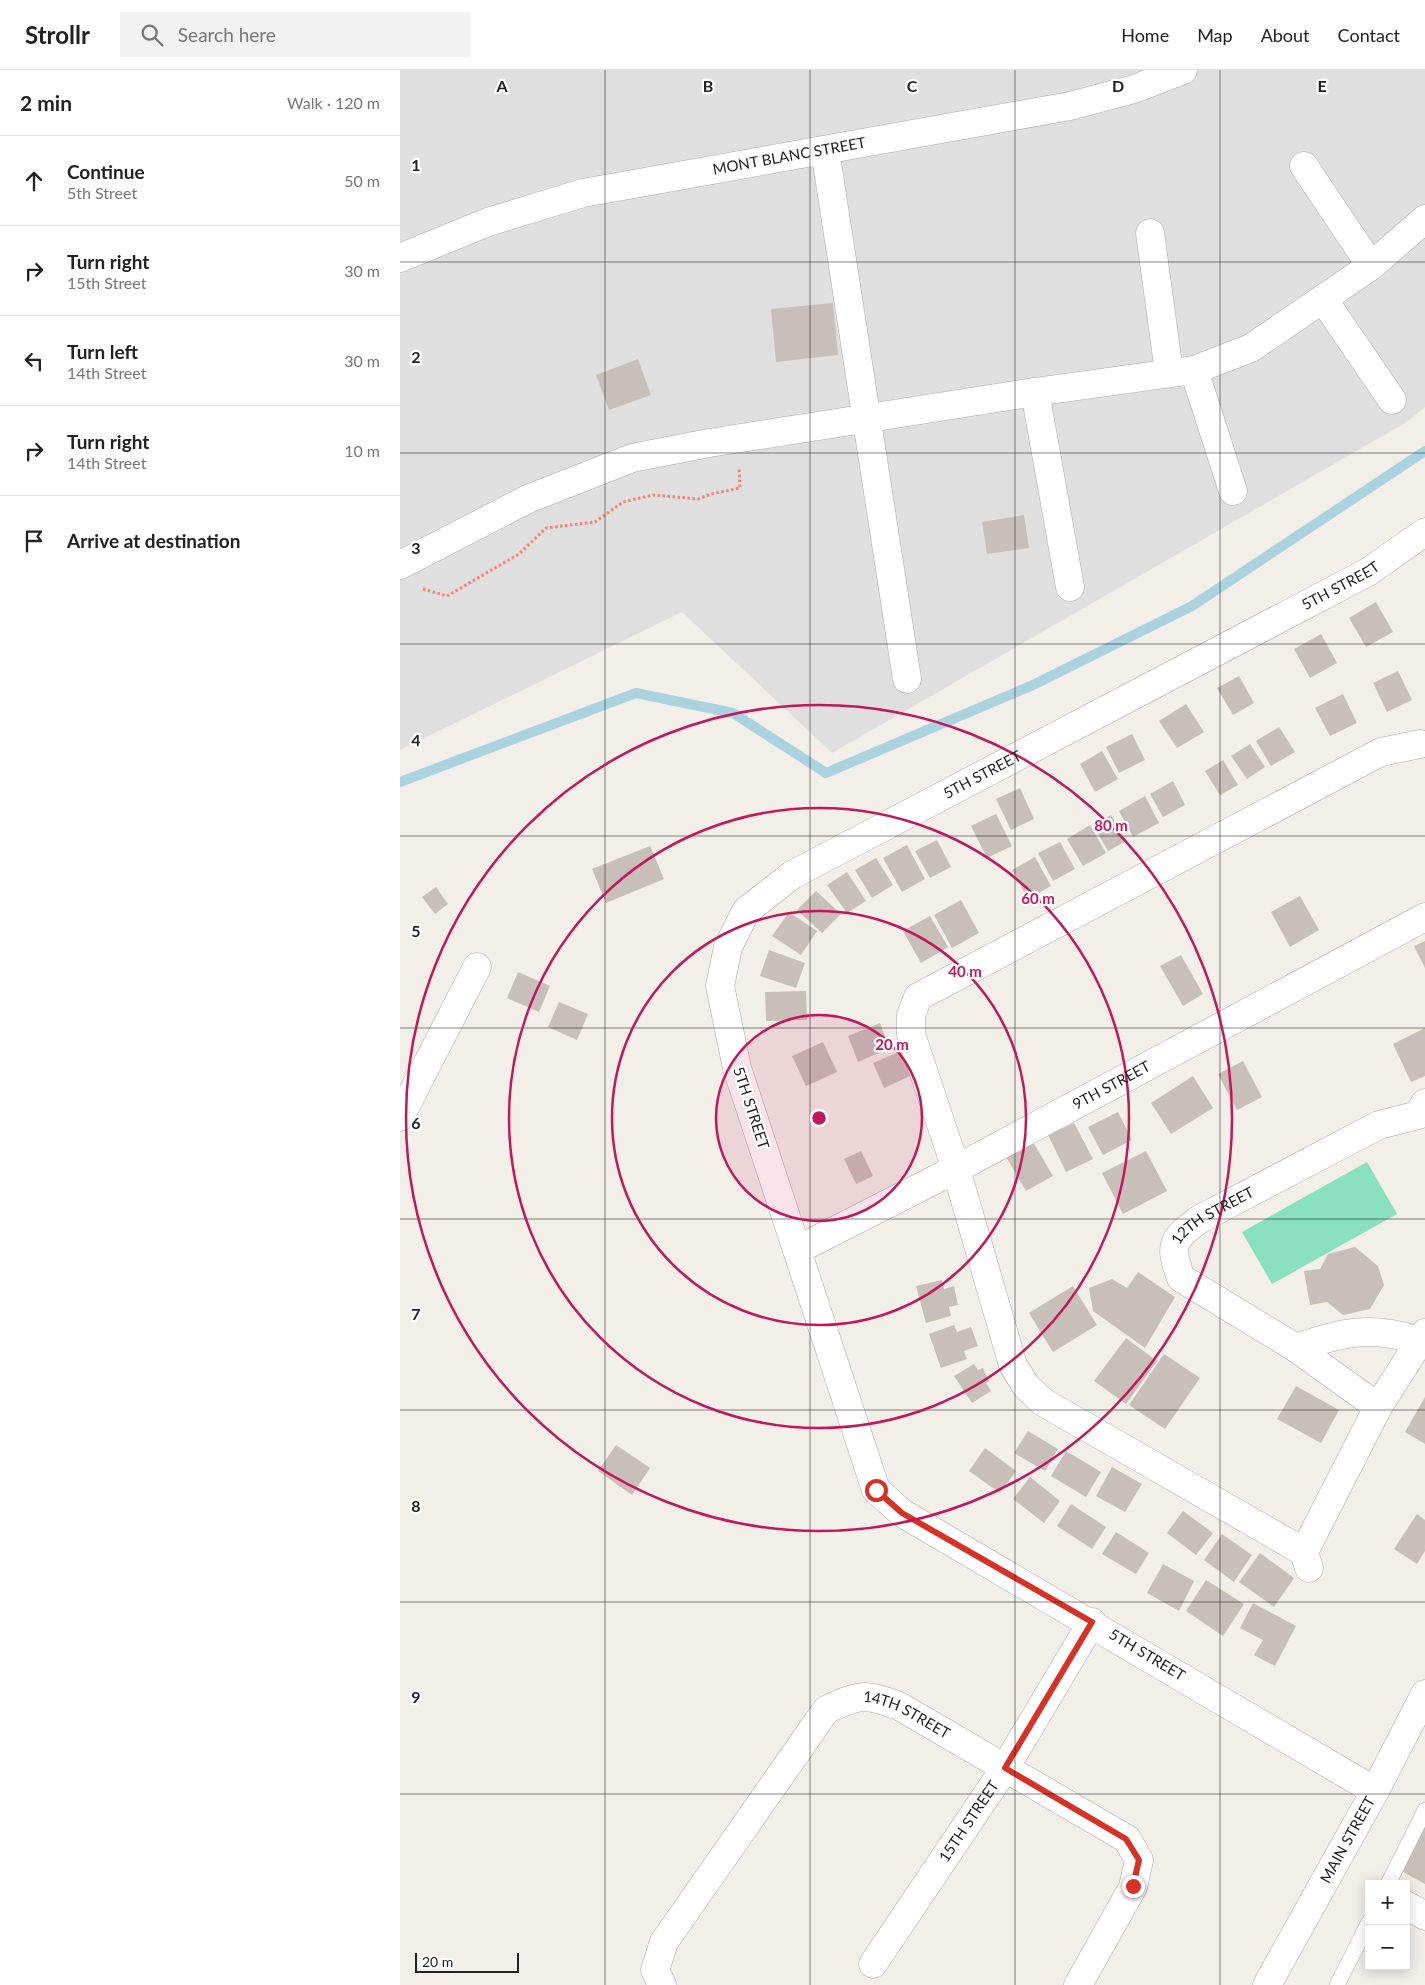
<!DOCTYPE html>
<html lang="en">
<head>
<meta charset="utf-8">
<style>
  :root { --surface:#fff; --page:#f2f2f2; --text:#222; --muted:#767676; --line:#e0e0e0 }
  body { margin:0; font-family:Lato,sans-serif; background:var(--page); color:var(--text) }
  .controls { position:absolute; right:15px; bottom:15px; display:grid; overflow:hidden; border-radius:0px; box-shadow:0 2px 12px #0003 }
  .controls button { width:45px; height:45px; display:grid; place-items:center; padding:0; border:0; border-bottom:1px solid var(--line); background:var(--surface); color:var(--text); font:25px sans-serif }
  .scale { position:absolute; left:15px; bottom:12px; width:104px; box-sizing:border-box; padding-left:5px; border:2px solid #222; border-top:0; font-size:14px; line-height:18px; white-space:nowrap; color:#222; -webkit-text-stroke:4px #fff; paint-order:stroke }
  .stop { position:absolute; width:15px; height:15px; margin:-11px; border:4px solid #d93025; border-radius:50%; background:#fff }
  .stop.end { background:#d93025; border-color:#fff; box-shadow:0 1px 5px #0008 }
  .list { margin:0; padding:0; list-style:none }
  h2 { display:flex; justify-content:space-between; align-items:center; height:65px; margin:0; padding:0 20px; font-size:21px }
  h2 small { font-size:16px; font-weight:400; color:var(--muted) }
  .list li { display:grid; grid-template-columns:32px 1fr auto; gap:15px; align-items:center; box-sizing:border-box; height:90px; padding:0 20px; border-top:1px solid var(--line) }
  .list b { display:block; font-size:19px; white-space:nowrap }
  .list p { margin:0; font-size:16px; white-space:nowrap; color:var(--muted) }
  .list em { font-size:16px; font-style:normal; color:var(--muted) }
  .icon { flex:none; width:28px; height:28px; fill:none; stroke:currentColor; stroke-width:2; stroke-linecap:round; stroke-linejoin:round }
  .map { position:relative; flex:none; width:1025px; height:1915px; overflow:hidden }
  header { display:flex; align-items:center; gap:30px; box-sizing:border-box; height:70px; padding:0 25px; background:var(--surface); border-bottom:1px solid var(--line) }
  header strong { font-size:24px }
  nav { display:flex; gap:28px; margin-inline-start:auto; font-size:18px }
  .search { width:350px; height:45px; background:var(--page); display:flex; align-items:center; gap:12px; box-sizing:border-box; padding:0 18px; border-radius:0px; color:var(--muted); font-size:19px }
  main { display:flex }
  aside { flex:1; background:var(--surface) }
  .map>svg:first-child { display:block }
  .residential { fill:#e0dfdf }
  .pitch { fill:#88e0be }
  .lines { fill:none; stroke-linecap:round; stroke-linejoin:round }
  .stream { stroke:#aad3df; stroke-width:10 }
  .building { fill:#c7bfb8 }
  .lane-casing { stroke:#a9a9a9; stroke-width:16 }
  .street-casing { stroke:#a9a9a9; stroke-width:29 }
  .path { stroke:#fa8072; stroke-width:3; stroke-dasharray:2.5 2.5; stroke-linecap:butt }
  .lane { stroke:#fff; stroke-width:15 }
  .street { stroke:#fff; stroke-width:28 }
  .route { stroke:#d93025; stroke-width:6 }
  .grid { fill:none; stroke:#222; stroke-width:1; stroke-opacity:0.55 }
  .ring { fill:none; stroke:#c2185b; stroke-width:2.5 }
  .labels { text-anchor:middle; stroke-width:4.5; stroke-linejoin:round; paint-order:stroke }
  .street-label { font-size:15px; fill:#222; stroke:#fff }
  .grid-label { font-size:16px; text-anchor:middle; font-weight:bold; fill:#222; stroke:#fff; stroke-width:4.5; stroke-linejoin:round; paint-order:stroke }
  .centre { fill:#c2185b; stroke:#fff; stroke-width:2.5 }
  .ring-label { font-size:15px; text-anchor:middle; font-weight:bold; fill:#c2185b; stroke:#fff; stroke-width:4.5; stroke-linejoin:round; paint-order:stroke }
</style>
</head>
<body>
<header>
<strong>Strollr</strong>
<div class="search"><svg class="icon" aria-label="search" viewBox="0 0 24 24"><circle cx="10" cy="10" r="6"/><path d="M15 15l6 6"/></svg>Search here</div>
<nav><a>Home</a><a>Map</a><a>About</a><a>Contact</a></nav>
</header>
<main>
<aside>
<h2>2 min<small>Walk · 120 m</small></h2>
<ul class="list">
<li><svg class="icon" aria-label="ahead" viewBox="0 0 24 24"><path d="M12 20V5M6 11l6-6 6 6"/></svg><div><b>Continue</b><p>5th Street</p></div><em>50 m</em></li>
<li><svg class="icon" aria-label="right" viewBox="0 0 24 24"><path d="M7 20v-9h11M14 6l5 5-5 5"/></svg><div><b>Turn right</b><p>15th Street</p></div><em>30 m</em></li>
<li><svg class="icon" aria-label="left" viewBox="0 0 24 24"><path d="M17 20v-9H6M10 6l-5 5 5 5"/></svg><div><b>Turn left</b><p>14th Street</p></div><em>30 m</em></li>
<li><svg class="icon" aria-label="right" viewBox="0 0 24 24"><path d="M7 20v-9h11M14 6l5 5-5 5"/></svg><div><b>Turn right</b><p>14th Street</p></div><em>10 m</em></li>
<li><svg class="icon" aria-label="arrive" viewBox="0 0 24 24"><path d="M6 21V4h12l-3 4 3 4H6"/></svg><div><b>Arrive at destination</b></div></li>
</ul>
</aside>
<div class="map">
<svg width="1025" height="1915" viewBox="0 0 1025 1915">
  <rect width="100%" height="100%" fill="#f2efe9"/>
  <polygon class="residential" points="0,0 1025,0 1025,337 1007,352 432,683 282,542 0,680"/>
  <polygon class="pitch" points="967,1092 997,1144 872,1214 842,1162"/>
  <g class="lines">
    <polyline class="stream" points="0,712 236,623 333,643 426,703 633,615 792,536 1025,381"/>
  </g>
  <g class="building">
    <polygon points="433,233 438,285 376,292 371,239"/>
    <polygon points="238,289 251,325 209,340 196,305"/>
    <polygon points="624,445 629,478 587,484 582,452"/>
    <polygon points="976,532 993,562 966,577 949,548"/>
    <polygon points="921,564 937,593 910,608 894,579"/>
    <polygon points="998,601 1012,630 987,642 973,613"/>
    <polygon points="839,606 854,633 833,645 817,618"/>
    <polygon points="943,624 957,653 930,666 915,638"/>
    <polygon points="786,634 804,662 777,678 759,651"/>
    <polygon points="879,657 895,682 871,696 856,671"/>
    <polygon points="732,664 745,690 719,703 706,677"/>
    <polygon points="850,674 865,697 847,709 831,686"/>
    <polygon points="702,681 718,709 695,722 680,694"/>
    <polygon points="823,690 838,715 820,725 805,701"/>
    <polygon points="773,711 785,735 763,747 750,724"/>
    <polygon points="620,718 634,749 611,760 596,729"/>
    <polygon points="745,726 759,753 733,767 719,741"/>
    <polygon points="596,744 612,776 587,788 571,756"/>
    <polygon points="711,745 726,771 708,781 693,755"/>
    <polygon points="690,755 706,783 683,796 667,769"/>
    <polygon points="537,770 551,797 530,808 515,781"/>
    <polygon points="660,772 675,799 653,811 638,783"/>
    <polygon points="507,775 525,809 502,822 483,788"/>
    <polygon points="250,776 264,809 206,833 192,799"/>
    <polygon points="635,787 651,816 628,829 612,800"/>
    <polygon points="476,788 493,815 472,828 455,800"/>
    <polygon points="447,802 466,831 447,843 427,815"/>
    <polygon points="36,817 48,834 35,844 22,827"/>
    <polygon points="416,821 441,844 422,863 397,840"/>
    <polygon points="900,826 919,860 890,877 871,842"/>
    <polygon points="561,830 579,863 552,878 534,845"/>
    <polygon points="389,842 417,861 401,885 372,866"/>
    <polygon points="530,846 548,877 521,893 503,861"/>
    <polygon points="1025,871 1025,898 1014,876"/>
    <polygon points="369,880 405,893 396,918 360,906"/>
    <polygon points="781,885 803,924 783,936 760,896"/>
    <polygon points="118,902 150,916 139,942 107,928"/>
    <polygon points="406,921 407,950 366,951 365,922"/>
    <polygon points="159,932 188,944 177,970 148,957"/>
    <polygon points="480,953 490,978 458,992 448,966"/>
    <polygon points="1025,958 1025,1006 1011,1012 993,974"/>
    <polygon points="423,972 437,1002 406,1016 392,986"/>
    <polygon points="501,981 512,1005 484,1018 473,993"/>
    <polygon points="843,991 862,1027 837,1040 818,1004"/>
    <polygon points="793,1006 813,1038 771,1064 751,1033"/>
    <polygon points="718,1042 732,1070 703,1085 688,1057"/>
    <polygon points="674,1053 693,1089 666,1102 648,1065"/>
    <polygon points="629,1065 653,1106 626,1121 602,1080"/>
    <polygon points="461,1081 473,1106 456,1114 444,1089"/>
    <polygon points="746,1081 767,1121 723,1144 702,1103"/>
    <polygon points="955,1177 978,1196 984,1215 970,1239 943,1245 927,1232 910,1235 904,1201 920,1199 928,1184"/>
    <polygon points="738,1202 775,1227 745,1278 693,1241 689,1218 712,1209 727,1218"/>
    <polygon points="542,1210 544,1219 554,1216 558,1235 549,1237 551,1246 526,1253 516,1216"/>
    <polygon points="673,1216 697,1255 653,1282 629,1243"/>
    <polygon points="554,1255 557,1262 571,1257 578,1276 564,1281 567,1289 541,1298 529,1264"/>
    <polygon points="726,1268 757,1291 726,1334 694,1311"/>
    <polygon points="764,1284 800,1308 765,1359 729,1335"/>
    <polygon points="574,1294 578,1300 583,1298 589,1311 586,1313 591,1321 572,1333 554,1306"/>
    <polygon points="896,1316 939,1340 921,1373 877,1349"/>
    <polygon points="1025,1327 1025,1374 1005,1362"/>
    <polygon points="628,1361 658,1379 645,1401 614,1383"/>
    <polygon points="216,1375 250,1398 232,1425 198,1401"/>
    <polygon points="585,1378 616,1401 600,1423 569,1401"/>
    <polygon points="666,1381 701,1402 686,1427 651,1406"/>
    <polygon points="712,1397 742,1414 725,1442 696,1426"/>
    <polygon points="630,1407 660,1431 644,1453 613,1429"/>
    <polygon points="671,1434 706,1457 692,1479 657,1456"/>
    <polygon points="783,1441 813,1463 796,1485 767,1463"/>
    <polygon points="1017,1444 1025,1450 1025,1481 1017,1494 994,1479"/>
    <polygon points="716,1462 749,1483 736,1504 702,1484"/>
    <polygon points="822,1464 852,1485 834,1512 804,1490"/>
    <polygon points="860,1483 894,1508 874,1537 839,1512"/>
    <polygon points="763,1494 794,1511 779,1541 747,1523"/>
    <polygon points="806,1510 844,1534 823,1566 786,1541"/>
    <polygon points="853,1533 896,1556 875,1596 854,1585 863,1570 840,1558"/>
    <polygon points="1025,1751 1025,1814 998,1799"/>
  </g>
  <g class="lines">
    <g class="lane-casing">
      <g id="lane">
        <polyline points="988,1814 1025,1740"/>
        <polyline points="937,1915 969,1852"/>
      </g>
    </g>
    <g class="street-casing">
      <g id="street">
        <polyline points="425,80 507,609"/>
        <polyline points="904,96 971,196"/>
        <polyline points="750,163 769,302"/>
        <path id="s1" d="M 0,188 L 88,152 L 183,123 L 670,36 L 734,19 L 783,0"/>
        <polyline points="923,229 992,330"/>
        <polyline points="794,300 833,421"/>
        <polyline points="635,322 670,517"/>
        <polyline points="0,495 128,429 232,388 309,373 635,322 794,300 851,278 971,196 1025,149"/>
        <polyline points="0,1047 77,897"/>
        <path id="s2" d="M 397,1180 L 556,1099 L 1025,847"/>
        <path d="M 896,1278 C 942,1262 972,1255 1019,1271"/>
        <path id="s3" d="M 978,1337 L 896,1278 L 781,1208 C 769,1175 771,1170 800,1149 L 979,1055 L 1018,1045 L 1025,1033"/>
        <polyline points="904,1482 978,1337 1025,1263"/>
        <polyline points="909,1498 904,1482 643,1332 626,1316 613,1295 556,1099 511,964 511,945 518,927 981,682 1020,674"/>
        <path id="s4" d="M 975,1721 L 502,1443 L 476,1420 L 337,998 L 320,916 L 328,877 L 346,841 L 392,805 L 968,502 L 1025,462"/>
        <polyline points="1006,1835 1025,1846"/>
        <path id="s5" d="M 473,1894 L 605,1698 L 692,1552"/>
        <path id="s6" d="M 262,1915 L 255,1900 L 264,1872 L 426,1640 C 460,1624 464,1623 499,1636 L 727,1769 L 739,1790 L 733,1817 L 678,1915"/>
        <path id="s7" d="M 867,1915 L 975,1721 L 1025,1624"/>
      </g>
    </g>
    <polyline class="path" points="23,519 47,526 119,484 146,458 195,452 223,432 253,425 298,429 311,424 340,418 339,399"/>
    <use href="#lane" class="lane"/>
    <use href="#street" class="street"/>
  </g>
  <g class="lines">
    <polyline class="route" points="476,1420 502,1443 692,1552 605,1698 726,1769 739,1790 733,1816"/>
  </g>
  <path class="grid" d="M 205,0 L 205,1915M 410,0 L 410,1915M 615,0 L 615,1915M 820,0 L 820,1915M 0,192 L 1025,192M 0,383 L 1025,383M 0,574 L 1025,574M 0,766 L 1025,766M 0,958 L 1025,958M 0,1149 L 1025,1149M 0,1340 L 1025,1340M 0,1532 L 1025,1532M 0,1724 L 1025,1724"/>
  <circle cx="419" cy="1048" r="103" fill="#c2185b" fill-opacity=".12"/>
  <g class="ring">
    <circle cx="419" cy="1048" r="103"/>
    <circle cx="419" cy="1048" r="207"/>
    <circle cx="419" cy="1048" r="310"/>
    <circle cx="419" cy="1048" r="413"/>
  </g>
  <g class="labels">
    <g class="street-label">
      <text dy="5" stroke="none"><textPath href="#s1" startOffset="404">MONT BLANC STREET</textPath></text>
      <text dy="5" stroke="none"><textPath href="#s4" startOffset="1870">5TH STREET</textPath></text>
      <text dy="5" stroke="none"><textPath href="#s4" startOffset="1465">5TH STREET</textPath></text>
      <text dy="5" stroke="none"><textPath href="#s2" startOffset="355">9TH STREET</textPath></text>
      <text transform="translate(351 1038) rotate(72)" y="5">5TH STREET</text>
      <text dy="5" stroke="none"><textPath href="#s3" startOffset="319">12TH STREET</textPath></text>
      <text transform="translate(747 1585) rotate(31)" y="5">5TH STREET</text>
      <text dy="5" stroke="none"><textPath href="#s6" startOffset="416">14TH STREET</textPath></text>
      <text dy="5" stroke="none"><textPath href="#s5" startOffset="172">15TH STREET</textPath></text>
      <text dy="5" stroke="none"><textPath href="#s7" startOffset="166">MAIN STREET</textPath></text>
    </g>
  </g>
  <g class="grid-label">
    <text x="102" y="22">A</text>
    <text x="308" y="22">B</text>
    <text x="512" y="22">C</text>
    <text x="718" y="22">D</text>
    <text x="922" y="22">E</text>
    <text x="16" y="101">1</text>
    <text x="16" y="293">2</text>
    <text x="16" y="484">3</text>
    <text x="16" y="676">4</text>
    <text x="16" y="867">5</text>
    <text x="16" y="1059">6</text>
    <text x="16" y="1250">7</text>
    <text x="16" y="1442">8</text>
    <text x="16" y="1633">9</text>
  </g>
  <circle cx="419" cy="1048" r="8" class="centre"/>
  <g class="ring-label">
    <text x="711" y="761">80 m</text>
    <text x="638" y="834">60 m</text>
    <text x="565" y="907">40 m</text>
    <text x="492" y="980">20 m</text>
  </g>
</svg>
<div class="controls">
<button>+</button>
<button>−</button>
</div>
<div class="scale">20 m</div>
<div class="stop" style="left:476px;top:1420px"></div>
<div class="stop end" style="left:733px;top:1816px"></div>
</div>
</main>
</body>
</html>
